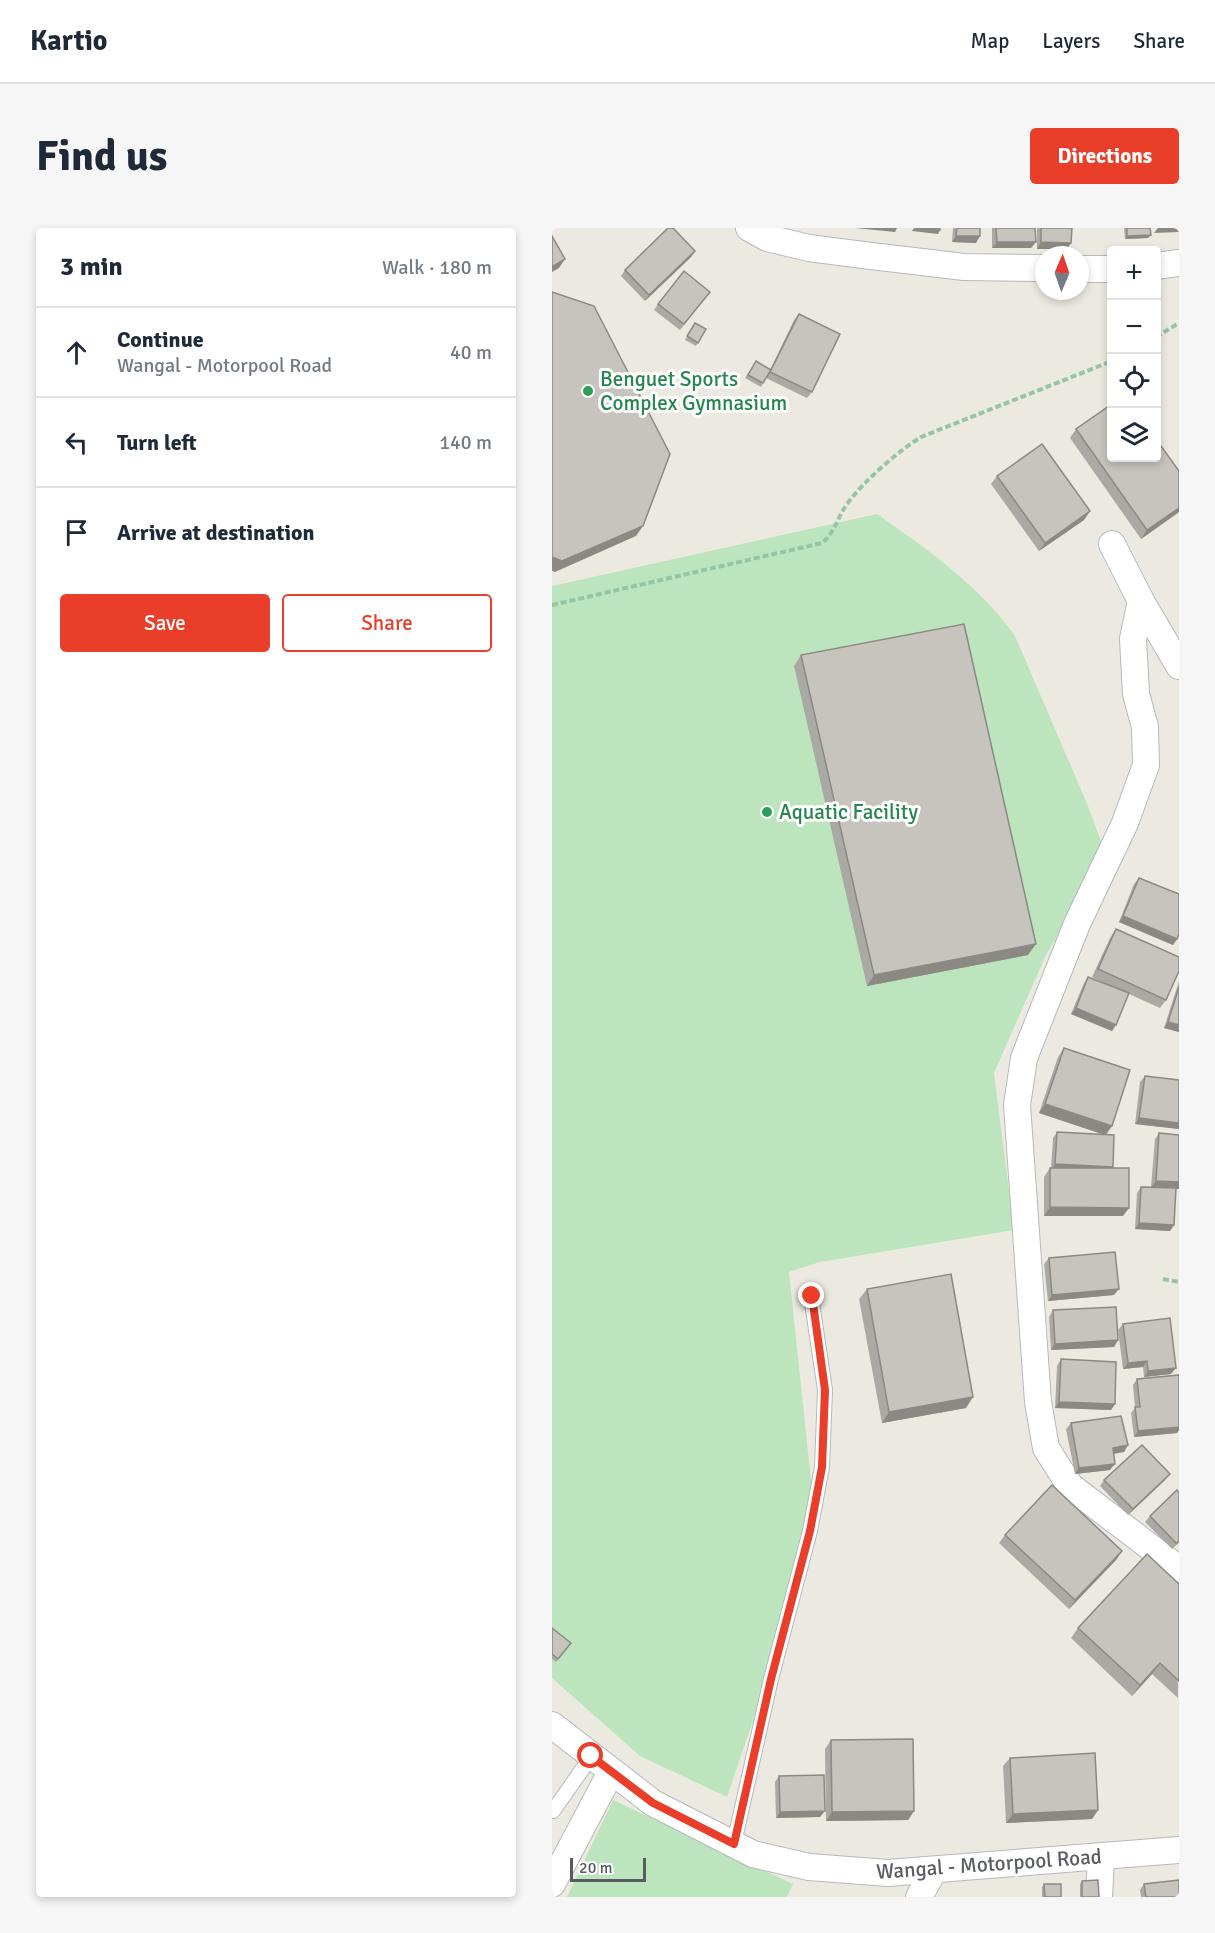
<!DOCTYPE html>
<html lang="en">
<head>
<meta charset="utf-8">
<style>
  :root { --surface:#fff; --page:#f6f6f7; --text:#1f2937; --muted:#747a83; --line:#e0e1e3; --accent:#e93e29 }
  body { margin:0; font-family:Signika,sans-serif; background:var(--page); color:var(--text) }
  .controls { position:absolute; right:18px; top:18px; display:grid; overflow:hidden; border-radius:6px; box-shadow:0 3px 9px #0003 }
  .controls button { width:54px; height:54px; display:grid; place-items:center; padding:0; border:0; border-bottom:2px solid var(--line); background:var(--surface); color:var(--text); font:30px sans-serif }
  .compass { position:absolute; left:483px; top:18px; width:54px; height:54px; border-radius:50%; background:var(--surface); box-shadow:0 3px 9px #0003; rotate:2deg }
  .scale { position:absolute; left:18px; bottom:15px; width:76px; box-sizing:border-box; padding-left:6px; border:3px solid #595c61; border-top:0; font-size:16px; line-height:21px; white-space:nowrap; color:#595c61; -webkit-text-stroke:4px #fff; paint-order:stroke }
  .stop { position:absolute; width:18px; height:18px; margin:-14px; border:4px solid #e93e29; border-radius:50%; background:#fff }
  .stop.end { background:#e93e29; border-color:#fff; box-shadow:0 2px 6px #0008 }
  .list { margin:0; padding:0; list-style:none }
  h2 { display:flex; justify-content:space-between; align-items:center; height:78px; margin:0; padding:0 24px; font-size:26px }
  h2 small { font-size:20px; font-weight:400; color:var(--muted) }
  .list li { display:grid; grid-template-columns:39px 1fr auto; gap:18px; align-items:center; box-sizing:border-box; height:90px; padding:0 24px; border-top:2px solid var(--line) }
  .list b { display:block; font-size:22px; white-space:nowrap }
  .list p { margin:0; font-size:20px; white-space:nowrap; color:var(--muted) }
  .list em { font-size:20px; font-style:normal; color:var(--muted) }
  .actions { display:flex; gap:12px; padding:18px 24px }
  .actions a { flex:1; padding:14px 0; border:2px solid var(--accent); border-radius:6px; text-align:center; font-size:21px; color:var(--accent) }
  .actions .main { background:var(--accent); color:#fff }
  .icon { flex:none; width:33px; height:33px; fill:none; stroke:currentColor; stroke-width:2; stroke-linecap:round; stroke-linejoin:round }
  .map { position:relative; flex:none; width:627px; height:1669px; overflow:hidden; border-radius:6px }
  header { display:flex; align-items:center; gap:36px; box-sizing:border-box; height:84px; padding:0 30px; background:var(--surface); border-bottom:2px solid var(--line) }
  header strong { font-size:28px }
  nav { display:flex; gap:33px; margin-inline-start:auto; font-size:21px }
  .intro { display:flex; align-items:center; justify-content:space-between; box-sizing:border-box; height:144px; padding:0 36px }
  h1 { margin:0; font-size:42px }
  .button { padding:15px 27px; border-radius:6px; background:var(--accent); color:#fff; font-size:21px; font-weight:700 }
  main { display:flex; gap:36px; padding:0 36px }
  aside { flex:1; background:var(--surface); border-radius:6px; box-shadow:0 3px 9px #0003 }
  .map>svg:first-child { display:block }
  .green { fill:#bce5bd }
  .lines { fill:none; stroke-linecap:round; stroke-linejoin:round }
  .service-casing { stroke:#b6b8bd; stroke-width:16 }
  .minor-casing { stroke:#b6b8bd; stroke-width:28 }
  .path { stroke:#95c5a4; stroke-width:4; stroke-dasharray:6 3; stroke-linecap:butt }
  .service { stroke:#fff; stroke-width:14 }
  .minor { stroke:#fff; stroke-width:26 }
  .wall { fill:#aba9a3 }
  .shaded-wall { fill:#8b8984 }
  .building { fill:#c7c4bd; stroke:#8b8984; stroke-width:1.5 }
  .route { stroke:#e93e29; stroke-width:8 }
  .leisure-dot { fill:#2e9e5b; stroke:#fff; stroke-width:2 }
  .labels { text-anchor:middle; stroke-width:6; stroke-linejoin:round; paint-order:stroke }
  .leisure-label { font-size:21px; fill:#27864d; stroke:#fff; text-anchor:start }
  .street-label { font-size:21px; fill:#595c61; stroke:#fff }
</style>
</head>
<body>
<header>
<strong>Kartio</strong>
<nav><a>Map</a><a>Layers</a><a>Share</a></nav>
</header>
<div class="intro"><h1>Find us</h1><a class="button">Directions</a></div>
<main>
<aside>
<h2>3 min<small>Walk · 180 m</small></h2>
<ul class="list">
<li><svg class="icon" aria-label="ahead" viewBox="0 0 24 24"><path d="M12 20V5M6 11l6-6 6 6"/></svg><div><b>Continue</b><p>Wangal - Motorpool Road</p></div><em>40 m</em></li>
<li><svg class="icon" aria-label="left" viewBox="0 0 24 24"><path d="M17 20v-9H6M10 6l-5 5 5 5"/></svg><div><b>Turn left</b></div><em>140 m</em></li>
<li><svg class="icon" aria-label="arrive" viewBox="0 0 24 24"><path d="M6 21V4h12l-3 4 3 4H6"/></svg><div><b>Arrive at destination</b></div></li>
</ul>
<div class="actions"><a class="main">Save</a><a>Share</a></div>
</aside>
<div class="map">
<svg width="627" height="1669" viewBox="0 0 627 1669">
  <rect width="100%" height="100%" fill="#eceae0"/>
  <g class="green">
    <path d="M 325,286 C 375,321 428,358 463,408 L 536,578 L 554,627 L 494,727 L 442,845 L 462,1002 L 268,1034 L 237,1044 L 262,1281 L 227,1416 L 175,1569 L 88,1528 L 0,1450 L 0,358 Z"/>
    <polygon points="61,1572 241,1656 235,1669 15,1669"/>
  </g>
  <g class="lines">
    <g class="service-casing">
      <g id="service">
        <polyline points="1,1583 39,1529"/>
        <polyline points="182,1615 219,1451 258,1303 270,1239 273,1162 259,1068"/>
      </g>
    </g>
    <g class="minor-casing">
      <g id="minor">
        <polyline points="197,0 215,10 257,20 311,27 412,39 492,40"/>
        <polyline points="604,38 627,35"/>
        <polyline points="528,41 560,41"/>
        <polyline points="560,316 589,373 627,438"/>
        <polyline points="589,373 581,411 584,466 593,499 594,537 573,595 525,696 472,830 465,877 486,1174 494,1220 518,1258 627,1341"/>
        <polyline points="0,1497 101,1575 201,1626 257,1639 336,1645 627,1622"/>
        <polyline points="0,1656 59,1544"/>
        <polyline points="367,1669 382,1642"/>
        <polyline points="547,1669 549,1629"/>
      </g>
    </g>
    <g class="path">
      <polyline points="604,109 627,95"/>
      <path d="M 0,377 L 270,315 C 284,303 285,290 295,276 C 312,253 345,224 369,209 L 560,133"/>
      <polyline points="611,1051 627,1054"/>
    </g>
    <use href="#service" class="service"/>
    <use href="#minor" class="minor"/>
  </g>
  <g class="wall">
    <polygon points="401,0 428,0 424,15 400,14"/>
    <polygon points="440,0 483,0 484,14 479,20 440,20"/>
    <polygon points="485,0 520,0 519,15 515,21 485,21"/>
    <polygon points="572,0 598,0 599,7 596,10 573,11"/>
    <polygon points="143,23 139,29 93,73 69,48 73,42"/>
    <polygon points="153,70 128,102 102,82 106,76"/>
    <polygon points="247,86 260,164 255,170 214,150 215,148 209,159 193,150 204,133 218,142 242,92"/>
    <polygon points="143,95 154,101 144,118 133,112"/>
    <polygon points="524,201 627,284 589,311 518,210"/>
    <polygon points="445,248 538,283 532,292 487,323 439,256"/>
    <polygon points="249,427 476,727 315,758 242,438"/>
    <polygon points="587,650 625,711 621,717 567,694 582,656"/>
    <polygon points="564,701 614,772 608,780 577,766 560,803 519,786 532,755 536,749 558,758 540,749 558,710"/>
    <polygon points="627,753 627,804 612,800"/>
    <polygon points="512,820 560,898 554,907 560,940 571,988 492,988 492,949 498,940 499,940 501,910 505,904 553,907 487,885 506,829"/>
    <polygon points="593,848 627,852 627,901 583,896 588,854"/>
    <polygon points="607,905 627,907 627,961 624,961 622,997 618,1003 583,1001 585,965 589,959 599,959 603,911"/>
    <polygon points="497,1030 562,1067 496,1073 492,1036"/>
    <polygon points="315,1061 414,1180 330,1195 307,1071"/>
    <polygon points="501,1082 566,1112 562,1119 499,1122 497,1089"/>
    <polygon points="571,1096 619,1146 592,1149 591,1139 571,1141 566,1102"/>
    <polygon points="509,1131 563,1176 559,1182 503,1180 505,1138"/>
    <polygon points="627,1147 627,1202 625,1205 582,1209 579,1185 583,1180 581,1157 585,1151"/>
    <polygon points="519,1195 576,1217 572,1224 562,1226 558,1242 523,1246 514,1201"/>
    <polygon points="552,1252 613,1252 576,1287 548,1258"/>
    <polygon points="627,1265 627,1315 620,1321 593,1294 598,1288"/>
    <polygon points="453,1307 570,1323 564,1332 517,1381 447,1315"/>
    <polygon points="627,1356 626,1470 600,1446 580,1468 519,1410 526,1400"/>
    <polygon points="0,1400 19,1415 4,1434 0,1431"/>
    <polygon points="279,1512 362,1583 356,1592 274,1593 273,1521"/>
    <polygon points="458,1530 546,1582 540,1591 454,1595 451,1538"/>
    <polygon points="227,1548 268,1589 224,1590 223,1554"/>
    <polygon points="530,1653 547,1669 528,1669 528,1656"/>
    <polygon points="492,1656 509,1669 490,1669 490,1659"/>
    <polygon points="592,1656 627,1669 589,1669 588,1662"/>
  </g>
  <g class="shaded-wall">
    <polygon points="303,0 345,0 343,4"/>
    <polygon points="362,0 388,2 386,6 360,3"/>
    <polygon points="606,0 627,0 627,4 602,5"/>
    <polygon points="599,7 596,10 573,11 575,8"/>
    <polygon points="404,8 428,8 424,15 400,14"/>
    <polygon points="445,14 484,14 479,20 440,20"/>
    <polygon points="489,14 519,15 515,21 485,21"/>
    <polygon points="143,23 139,29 93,73 97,67"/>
    <polygon points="13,31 7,40 0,44 0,39"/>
    <polygon points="627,280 627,284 589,311 595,302"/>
    <polygon points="538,283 532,292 487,323 493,315"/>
    <polygon points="91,298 84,308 3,344 0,343 0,329"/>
    <polygon points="571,688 625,711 621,717 567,694"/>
    <polygon points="484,716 476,727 315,758 322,747"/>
    <polygon points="524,780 564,797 560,803 519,786"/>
    <polygon points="616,794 627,797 627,804 612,800"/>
    <polygon points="493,876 560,898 553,907 487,885"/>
    <polygon points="587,890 627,895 627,901 583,896"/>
    <polygon points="503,936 561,939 556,945 499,942"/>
    <polygon points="604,953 627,954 627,961 599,959"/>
    <polygon points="498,979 577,980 571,988 492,988"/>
    <polygon points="587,995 622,997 618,1003 583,1001"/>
    <polygon points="567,1061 562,1067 496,1073 500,1067"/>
    <polygon points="566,1112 562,1119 499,1122 503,1116"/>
    <polygon points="595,1133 591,1139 571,1141 576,1135"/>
    <polygon points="624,1140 619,1146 592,1149 596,1143"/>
    <polygon points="421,1169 414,1180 330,1195 337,1184"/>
    <polygon points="507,1174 563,1176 559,1182 503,1180"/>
    <polygon points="627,1199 627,1202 625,1205 582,1209 586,1203"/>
    <polygon points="576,1217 572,1224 557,1226 561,1220"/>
    <polygon points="563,1236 558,1242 523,1246 527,1240"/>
    <polygon points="618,1246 613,1252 576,1287 581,1281"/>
    <polygon points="570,1323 564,1332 517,1381 523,1372"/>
    <polygon points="608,1435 600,1446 580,1468 588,1457"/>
    <polygon points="546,1582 540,1591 454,1595 461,1586"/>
    <polygon points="273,1583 268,1589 224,1590 228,1584"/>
    <polygon points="362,1583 356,1592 274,1593 280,1584"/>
  </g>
  <g class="building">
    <polygon points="116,0 121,0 143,23 97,67 73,42"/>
    <polygon points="364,0 388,0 388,2"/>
    <polygon points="405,0 428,0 428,8 404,8"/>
    <polygon points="444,0 483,0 484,14 445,14"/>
    <polygon points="489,0 520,0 519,15 489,14"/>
    <polygon points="575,0 598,0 599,7 575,8"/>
    <polygon points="0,8 13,31 0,39"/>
    <polygon points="132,43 158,64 132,96 106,76"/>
    <polygon points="0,64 42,78 118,226 91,298 10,333 0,329"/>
    <polygon points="247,86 288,106 260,164 218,144"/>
    <polygon points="143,95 154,101 146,115 135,108"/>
    <polygon points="204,133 219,142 211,155 196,147"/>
    <polygon points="560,176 560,230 604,230 604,211 627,243 627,280 595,302 524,201"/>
    <polygon points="490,216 538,283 493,315 445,248"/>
    <polygon points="412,396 484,716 322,747 249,427"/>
    <polygon points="587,650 627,666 627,706 625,711 571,688"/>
    <polygon points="564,701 627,729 627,743 614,772 546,741"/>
    <polygon points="536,749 577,765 564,797 524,780"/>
    <polygon points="627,759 627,797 616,794"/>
    <polygon points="512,820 578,842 560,898 493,876"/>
    <polygon points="593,848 627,852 627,895 587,890"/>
    <polygon points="505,904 562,907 561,939 503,936"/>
    <polygon points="607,905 627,907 627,954 604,953"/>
    <polygon points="498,940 577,940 577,980 498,979"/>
    <polygon points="589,959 624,960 622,997 587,995"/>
    <polygon points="563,1024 567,1061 500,1067 497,1030"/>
    <polygon points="399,1046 421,1169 337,1184 315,1061"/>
    <polygon points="564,1079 566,1112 503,1116 501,1082"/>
    <polygon points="618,1090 624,1140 596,1143 595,1133 576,1135 571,1096"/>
    <polygon points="509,1131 564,1134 563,1176 507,1174"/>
    <polygon points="627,1147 627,1199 586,1203 583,1179 588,1179 585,1151"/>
    <polygon points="569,1188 576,1217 561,1220 563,1236 527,1240 519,1195"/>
    <polygon points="590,1217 618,1246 581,1281 552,1252"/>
    <polygon points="500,1257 570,1323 523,1372 453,1307"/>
    <polygon points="625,1262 627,1265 627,1313 624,1315 598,1288"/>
    <polygon points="595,1326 627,1356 627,1453 608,1435 588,1457 526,1400"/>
    <polygon points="0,1400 19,1415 6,1431 0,1426"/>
    <polygon points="361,1511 362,1583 280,1584 279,1512"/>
    <polygon points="543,1525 546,1582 461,1586 458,1530"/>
    <polygon points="272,1547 273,1583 228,1584 227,1548"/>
    <polygon points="546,1652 547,1669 530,1669 530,1653"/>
    <polygon points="627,1652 627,1669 594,1669 592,1656"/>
    <polygon points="492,1656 509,1656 509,1669 493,1669"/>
  </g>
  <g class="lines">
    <polyline class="route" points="39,1528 101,1575 182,1616 219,1451 258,1303 270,1239 273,1162 260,1068"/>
  </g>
  <g class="leisure-dot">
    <circle cx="36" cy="163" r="6"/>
    <circle cx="215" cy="584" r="6"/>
  </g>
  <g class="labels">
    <g class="leisure-label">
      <text x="48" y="158">Benguet Sports<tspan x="48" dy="24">Complex Gymnasium</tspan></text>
      <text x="227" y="591">Aquatic Facility</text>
    </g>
    <g class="street-label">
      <text transform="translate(437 1636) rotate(-4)" y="7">Wangal - Motorpool Road</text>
    </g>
  </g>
</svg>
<div class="controls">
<button>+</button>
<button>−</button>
<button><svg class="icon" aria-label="locate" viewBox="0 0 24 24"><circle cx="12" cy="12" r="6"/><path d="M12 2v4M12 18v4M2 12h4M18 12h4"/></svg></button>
<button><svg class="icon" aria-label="layers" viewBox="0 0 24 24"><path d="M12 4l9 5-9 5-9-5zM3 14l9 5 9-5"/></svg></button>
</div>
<svg class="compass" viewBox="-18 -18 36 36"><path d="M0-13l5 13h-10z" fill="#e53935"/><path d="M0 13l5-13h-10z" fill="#747a83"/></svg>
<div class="scale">20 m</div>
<div class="stop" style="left:39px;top:1528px"></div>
<div class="stop end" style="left:260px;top:1068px"></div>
</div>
</main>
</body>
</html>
